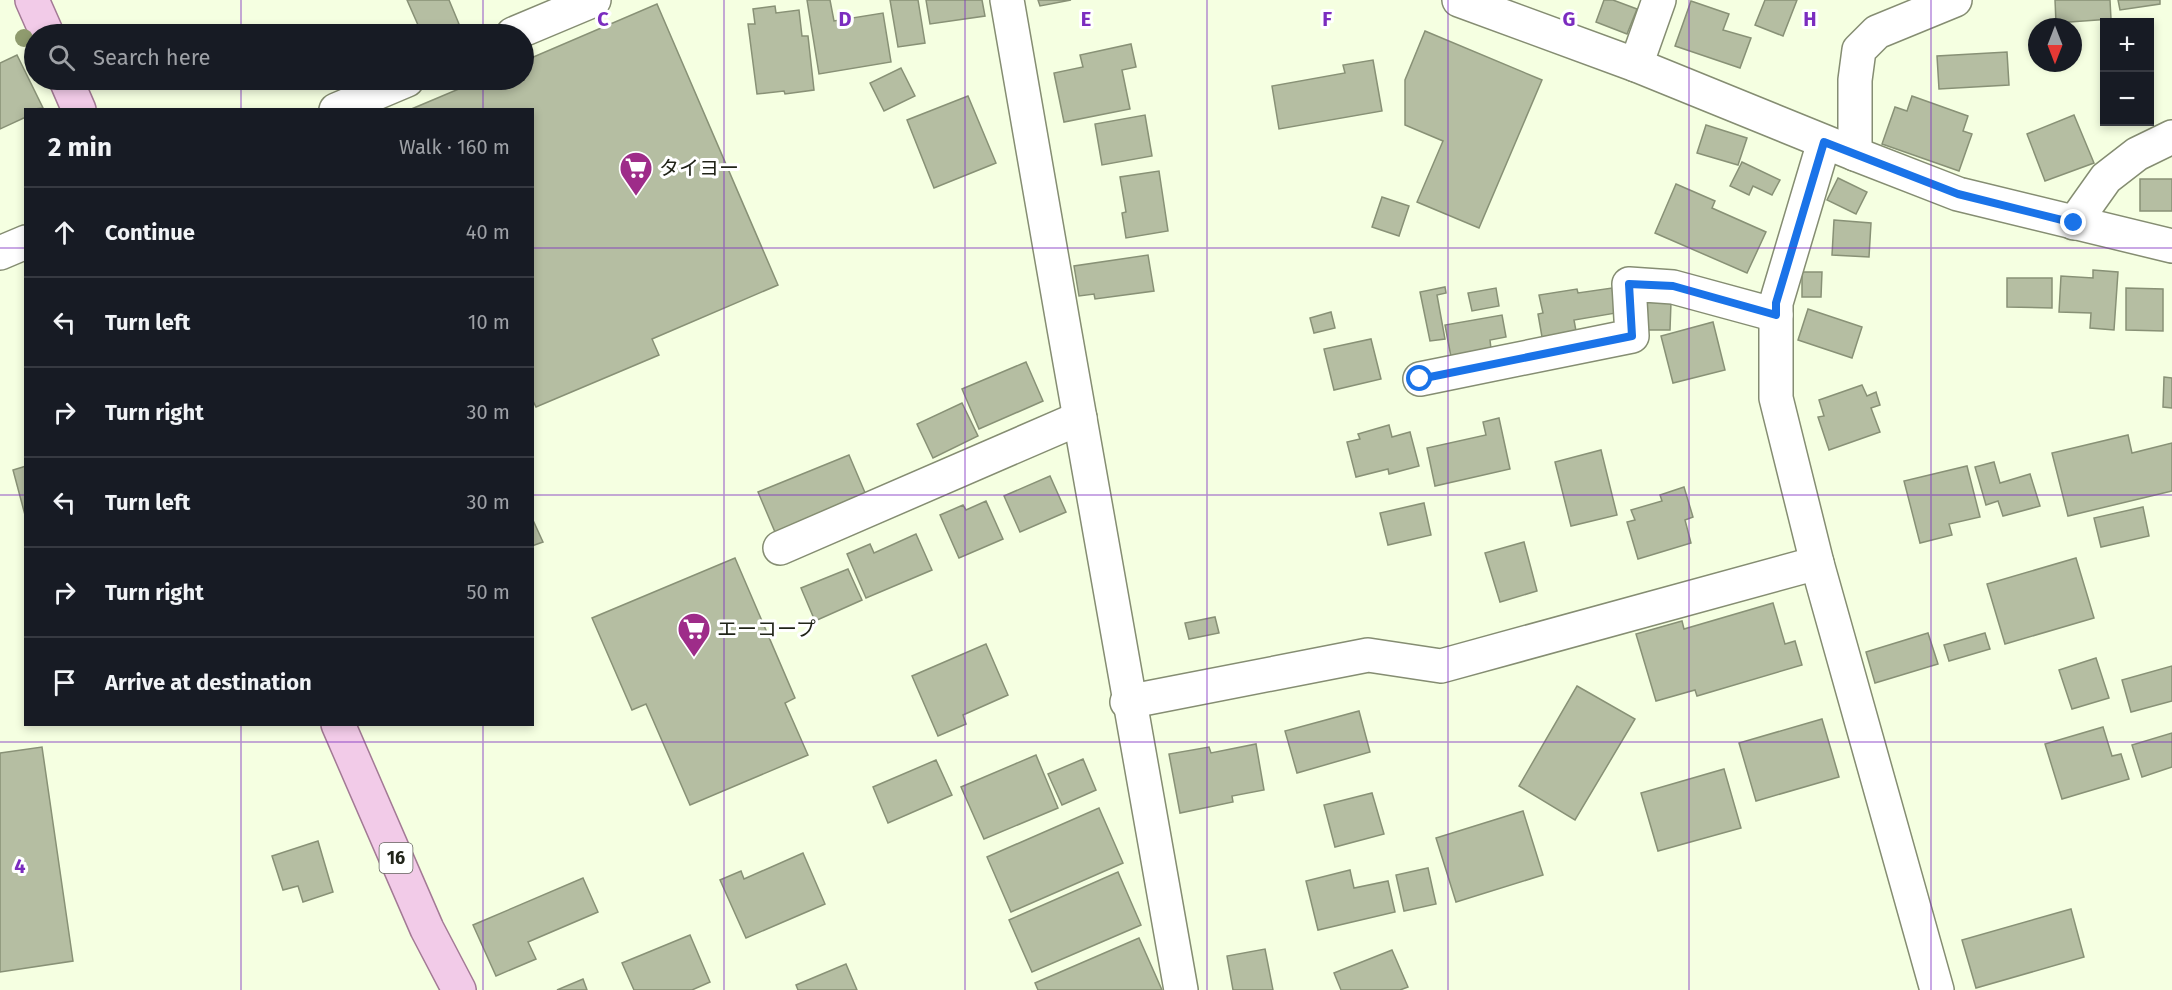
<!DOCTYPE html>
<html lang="en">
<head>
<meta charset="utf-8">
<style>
  :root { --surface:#171b24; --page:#242831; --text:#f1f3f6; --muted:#9ea1a6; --line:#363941 }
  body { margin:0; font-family:"Fira Sans","Noto Sans JP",sans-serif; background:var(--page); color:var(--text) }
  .controls { position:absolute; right:18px; top:18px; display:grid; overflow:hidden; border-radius:0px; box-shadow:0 3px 9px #0003 }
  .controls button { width:54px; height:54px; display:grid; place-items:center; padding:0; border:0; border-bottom:2px solid var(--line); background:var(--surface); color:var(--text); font:30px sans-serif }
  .compass { position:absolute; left:2028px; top:18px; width:54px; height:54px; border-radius:50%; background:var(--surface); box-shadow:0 3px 9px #0003; rotate:180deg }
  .stop { position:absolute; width:18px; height:18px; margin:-14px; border:4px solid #1a73e8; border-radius:50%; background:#fff }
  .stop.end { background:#1a73e8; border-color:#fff; box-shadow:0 2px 6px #0008 }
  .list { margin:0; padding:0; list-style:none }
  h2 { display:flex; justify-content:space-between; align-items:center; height:78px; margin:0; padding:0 24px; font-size:26px }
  h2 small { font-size:20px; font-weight:400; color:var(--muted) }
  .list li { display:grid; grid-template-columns:39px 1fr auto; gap:18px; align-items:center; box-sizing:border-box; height:90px; padding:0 24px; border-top:2px solid var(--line) }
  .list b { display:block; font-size:22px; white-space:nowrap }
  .list em { font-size:20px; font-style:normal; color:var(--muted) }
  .icon { flex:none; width:33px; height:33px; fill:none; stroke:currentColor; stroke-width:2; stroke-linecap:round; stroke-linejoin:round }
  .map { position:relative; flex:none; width:2172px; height:990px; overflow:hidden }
  .search { position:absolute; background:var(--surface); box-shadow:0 3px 9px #0003; left:24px; top:24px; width:510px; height:66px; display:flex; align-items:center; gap:15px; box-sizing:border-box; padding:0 21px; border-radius:33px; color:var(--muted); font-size:22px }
  .panel { position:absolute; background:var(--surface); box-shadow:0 3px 9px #0003; left:24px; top:108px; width:510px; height:618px; border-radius:0px }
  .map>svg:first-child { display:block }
  .building { fill:#b5bea2; stroke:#889176; stroke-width:1.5 }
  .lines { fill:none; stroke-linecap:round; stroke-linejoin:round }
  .street-casing { stroke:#858d72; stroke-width:36 }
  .primary-casing { stroke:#a37a95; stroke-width:36 }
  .street { stroke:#fff; stroke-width:33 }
  .primary { stroke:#f2cbe8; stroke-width:33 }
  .tree { fill:#8f9b6e }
  .route { stroke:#1a73e8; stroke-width:8 }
  .grid { fill:none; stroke:#7b2cbf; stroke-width:1.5; stroke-opacity:0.55 }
  .labels { text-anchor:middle; stroke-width:6; stroke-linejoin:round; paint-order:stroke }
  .shield { fill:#fff; stroke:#64665e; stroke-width:1.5 }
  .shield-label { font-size:18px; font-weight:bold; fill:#212419 }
  .poi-label { font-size:20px; fill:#212419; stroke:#fff; text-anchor:start }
  .grid-label { font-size:20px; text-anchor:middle; font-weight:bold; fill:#7b2cbf; stroke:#fff; stroke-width:6; stroke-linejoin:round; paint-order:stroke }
</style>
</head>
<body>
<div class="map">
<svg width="2172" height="990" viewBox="0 0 2172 990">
  <rect width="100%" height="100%" fill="#f5ffe1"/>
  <g class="building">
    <polygon points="407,0 449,0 459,24 436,34 422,34"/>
    <polygon points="807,0 830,0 834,21 883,13 891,62 819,74"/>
    <polygon points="890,0 918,0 925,43 898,47"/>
    <polygon points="926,0 982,0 985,16 930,24"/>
    <polygon points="1038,0 1071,0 1040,6"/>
    <polygon points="1604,0 1613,0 1637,9 1627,34 1596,22"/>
    <polygon points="1765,0 1797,0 1783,36 1755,25"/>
    <polygon points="2055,0 2110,0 2111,19 2056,23"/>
    <polygon points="2118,0 2160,0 2160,4 2120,10"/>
    <polygon points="1691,1 1729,14 1723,30 1751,38 1740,68 1675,46"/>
    <polygon points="657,4 778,285 652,339 659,355 536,407 532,399 532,110 409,110 480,80 524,80 524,61"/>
    <polygon points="775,6 776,13 799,10 802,36 808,36 814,90 785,94 784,91 757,94 748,24 755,24 753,9"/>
    <polygon points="1425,31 1542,80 1479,228 1417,202 1443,141 1405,125 1405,80"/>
    <polygon points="1131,44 1136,67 1122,70 1130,109 1064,122 1054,73 1083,67 1080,55"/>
    <polygon points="2007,52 2009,85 1939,89 1937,56"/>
    <polygon points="17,55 43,108 26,110 26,117 0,129 0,63"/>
    <polygon points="1373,60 1382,111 1279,129 1272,86 1345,73 1343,65"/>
    <polygon points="901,68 915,96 884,111 870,83"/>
    <polygon points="968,96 996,163 934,188 907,120"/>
    <polygon points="1912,96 1968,116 1963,131 1972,134 1959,171 1882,144 1895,107 1907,111"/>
    <polygon points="1145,115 1152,156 1102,165 1095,124"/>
    <polygon points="2074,115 2094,163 2045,181 2027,134"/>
    <polygon points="1706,125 1747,138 1738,165 1697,153"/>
    <polygon points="1742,162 1780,180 1772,195 1753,186 1749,195 1730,186"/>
    <polygon points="1159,171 1168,231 1126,238 1122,213 1126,212 1120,177"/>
    <polygon points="1838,178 1867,192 1856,214 1827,200"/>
    <rect x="2140" y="179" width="32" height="32"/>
    <polygon points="1676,184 1715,201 1712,208 1766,232 1747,273 1655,233"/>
    <polygon points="1382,197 1409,206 1399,236 1372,227"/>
    <polygon points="1834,220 1871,223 1869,257 1832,255"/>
    <polygon points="1148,255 1154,291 1095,299 1094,294 1079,296 1074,266"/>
    <polygon points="2093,270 2118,272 2114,330 2090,328 2091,313 2059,312 2061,276 2093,278"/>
    <polygon points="1802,272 1822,272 1821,297 1802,297"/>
    <polygon points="2007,278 2052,278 2052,308 2007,307"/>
    <polygon points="1445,287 1446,293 1437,295 1445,339 1430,341 1420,292"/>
    <polygon points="1496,288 1499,306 1472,311 1468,293"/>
    <polygon points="1612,288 1616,313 1574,320 1576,331 1542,337 1538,314 1543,313 1539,295 1577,289 1578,293"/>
    <polygon points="2126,288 2163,289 2163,331 2126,330"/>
    <polygon points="1642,302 1671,302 1670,330 1642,330"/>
    <polygon points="1808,309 1862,327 1852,358 1798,340"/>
    <polygon points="1331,312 1335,328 1314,333 1310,318"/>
    <polygon points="1502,315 1506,337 1490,340 1491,349 1451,357 1445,325"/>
    <polygon points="1713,322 1725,370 1673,383 1661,336"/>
    <polygon points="1371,339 1381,379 1334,390 1324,349"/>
    <polygon points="1026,362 1043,401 979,429 962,389"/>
    <polygon points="2164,377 2172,378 2172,408 2163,407"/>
    <polygon points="1862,385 1867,396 1876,392 1880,405 1871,408 1880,432 1829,450 1818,417 1824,416 1819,400"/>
    <polygon points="962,403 978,436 933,458 917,424"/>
    <polygon points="1499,418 1510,469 1435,486 1427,448 1486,435 1483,422"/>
    <polygon points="1389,425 1392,437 1410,432 1419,466 1389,474 1388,469 1356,477 1347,442 1360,439 1358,434"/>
    <polygon points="2128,435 2132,453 2172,443 2172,491 2068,516 2052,453"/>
    <polygon points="1601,450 1617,515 1571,526 1555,462"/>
    <polygon points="849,455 866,495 775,532 758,492"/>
    <polygon points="1994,462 2000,483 2030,474 2040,506 2003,516 1998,501 1986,505 1975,467"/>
    <polygon points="26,466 26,515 25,515 13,470"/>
    <polygon points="1967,466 1980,517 1949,524 1952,535 1920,543 1904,481"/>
    <polygon points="1050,476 1066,512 1020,532 1004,496"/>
    <polygon points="1684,487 1693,517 1685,520 1691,543 1638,559 1627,522 1635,520 1631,510 1662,501 1660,495"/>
    <polygon points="986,501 1003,539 959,558 940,515 963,505 966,510"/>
    <polygon points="1424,503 1431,535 1388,545 1380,513"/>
    <polygon points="2143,507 2149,536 2101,547 2094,518"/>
    <polygon points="532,518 543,542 532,546"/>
    <polygon points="916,534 932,570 866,598 847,554 870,544 874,553"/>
    <polygon points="1524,542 1537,591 1500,602 1485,553"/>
    <polygon points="735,558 795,698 785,703 808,755 690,805 646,704 632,710 592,618"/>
    <polygon points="2076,558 2094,618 2005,644 1987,584"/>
    <polygon points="848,569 862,600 815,621 801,588"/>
    <polygon points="1773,603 1785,644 1795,641 1802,665 1697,696 1695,690 1656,701 1636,634 1682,621 1684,629"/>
    <polygon points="1215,617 1219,633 1189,639 1185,623"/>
    <polygon points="1928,633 1938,664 1875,683 1866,652"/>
    <polygon points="1985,633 1990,649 1949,661 1944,645"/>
    <polygon points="986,644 1008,695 963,715 966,724 938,736 912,676"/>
    <polygon points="2096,658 2109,698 2072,709 2059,670"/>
    <polygon points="2172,666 2172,701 2131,712 2122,680"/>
    <polygon points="1577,686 1635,719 1575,820 1519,786"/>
    <polygon points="1359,711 1370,752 1297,773 1285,731"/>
    <polygon points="1822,719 1839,777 1756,801 1739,743"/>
    <polygon points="2103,727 2112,756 2121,754 2129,779 2062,799 2045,744"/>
    <polygon points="2172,733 2172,767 2142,777 2132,745"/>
    <polygon points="1256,744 1264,790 1232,796 1233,802 1180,813 1169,754 1209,747 1211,753"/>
    <polygon points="42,747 73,961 0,972 0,753"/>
    <polygon points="1036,755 1058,808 984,839 961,787"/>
    <polygon points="1083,759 1096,790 1062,805 1048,774"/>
    <polygon points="936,760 952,795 888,823 873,787"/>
    <polygon points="1724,769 1741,828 1658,851 1641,793"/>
    <polygon points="1372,793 1384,834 1335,847 1324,805"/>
    <polygon points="1099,808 1123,863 1011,912 987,857"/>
    <polygon points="1523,811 1543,875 1456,902 1436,838"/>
    <polygon points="318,841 333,892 303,902 298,886 283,890 272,856"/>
    <polygon points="803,853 825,904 746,938 720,880 741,871 744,879"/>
    <polygon points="1428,868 1436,904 1404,911 1396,875"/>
    <polygon points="1350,870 1354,888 1388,881 1395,912 1318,930 1306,881"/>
    <polygon points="1118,872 1141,925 1032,972 1009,920"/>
    <polygon points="583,878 598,912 528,942 536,959 496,976 473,925"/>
    <polygon points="2071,909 2084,957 1976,988 1962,940"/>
    <polygon points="690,935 710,982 692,990 634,990 622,963"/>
    <polygon points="1139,938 1162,990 1038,990 1035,983"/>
    <polygon points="1265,949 1273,990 1233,990 1227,956"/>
    <polygon points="1392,950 1408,987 1400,990 1341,990 1334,973"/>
    <polygon points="846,964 857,990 798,990 796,985"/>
    <polygon points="583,979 587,990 557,990"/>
  </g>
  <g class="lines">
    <g class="street-casing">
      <g id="street">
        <path d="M 1007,0 C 1065,330 1120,660 1181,990"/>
        <polyline points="1459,0 1636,65 1855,154 1958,194 2172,246"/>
        <polyline points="513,34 594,0"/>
        <polyline points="1636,65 1659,0"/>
        <polyline points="336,110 407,80"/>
        <polyline points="1824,142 1776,303 1776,398 1817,563 1937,990"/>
        <polyline points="1855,154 1855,80 1859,50 1877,32 1955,0"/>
        <polyline points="2074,223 2106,178 2137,154 2172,137"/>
        <polyline points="0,253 26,242"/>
        <polyline points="1420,379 1632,336 1629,284 1673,287 1776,315"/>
        <polyline points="780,548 1080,418"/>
        <polyline points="1127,702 1368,655 1441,666 1817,563"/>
      </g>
    </g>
    <g class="primary-casing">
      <g id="primary">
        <polyline points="32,0 47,34"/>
        <polyline points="66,80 79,110"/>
        <polyline points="338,724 427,929 459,990"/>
      </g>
    </g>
    <use href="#street" class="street"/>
    <use href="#primary" class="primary"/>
  </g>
  <circle class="tree" cx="24" cy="38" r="9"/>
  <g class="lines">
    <polyline class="route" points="1420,379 1632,336 1629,284 1673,286 1776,315 1776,303 1824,142 1958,194 2074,223"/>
  </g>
  <path class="grid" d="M 241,0 L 241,34M 483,0 L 483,34M 724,0 L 724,990M 965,0 L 965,990M 1207,0 L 1207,990M 1448,0 L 1448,990M 1689,0 L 1689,990M 1931,0 L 1931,990M 241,80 L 241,110M 483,80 L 483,110M 0,248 L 26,248M 532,248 L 2172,248M 0,495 L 26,495M 532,495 L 2172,495M 241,724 L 241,990M 483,724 L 483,990M 0,742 L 2172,742"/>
  <defs>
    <g id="supermarket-pin" transform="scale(1.725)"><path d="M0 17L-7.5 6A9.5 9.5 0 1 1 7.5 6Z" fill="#9e2c89" stroke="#fff"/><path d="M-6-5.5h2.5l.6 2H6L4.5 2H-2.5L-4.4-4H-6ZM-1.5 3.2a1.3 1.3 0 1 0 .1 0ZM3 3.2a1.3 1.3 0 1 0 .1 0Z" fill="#fff"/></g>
  </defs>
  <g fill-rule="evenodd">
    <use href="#supermarket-pin" x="636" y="168"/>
    <use href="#supermarket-pin" x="694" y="629"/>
  </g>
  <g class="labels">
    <rect class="shield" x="379.5" y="843" width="33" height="30" rx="4.5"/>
    <g class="shield-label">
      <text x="396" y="864">16</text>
    </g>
    <g class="poi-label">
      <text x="659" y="175">タイヨー</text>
      <text x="717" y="636">エーコープ</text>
    </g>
  </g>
  <g class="grid-label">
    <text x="603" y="26">C</text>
    <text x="845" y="26">D</text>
    <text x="1086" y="26">E</text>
    <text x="1327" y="26">F</text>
    <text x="1569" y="26">G</text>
    <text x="1810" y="26">H</text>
    <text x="20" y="873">4</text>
  </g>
</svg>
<div class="controls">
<button>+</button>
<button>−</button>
</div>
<svg class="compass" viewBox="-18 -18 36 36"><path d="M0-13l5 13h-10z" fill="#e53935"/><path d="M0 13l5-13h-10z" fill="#9ea1a6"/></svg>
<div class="stop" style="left:1420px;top:379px"></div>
<div class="stop end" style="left:2074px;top:223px"></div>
<div class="search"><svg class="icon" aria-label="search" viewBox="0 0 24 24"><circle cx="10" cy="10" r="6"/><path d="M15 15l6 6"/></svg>Search here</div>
<section class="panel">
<h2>2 min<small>Walk · 160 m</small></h2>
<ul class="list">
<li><svg class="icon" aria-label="ahead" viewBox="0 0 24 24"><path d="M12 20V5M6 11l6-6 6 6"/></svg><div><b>Continue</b></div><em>40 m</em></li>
<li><svg class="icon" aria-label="left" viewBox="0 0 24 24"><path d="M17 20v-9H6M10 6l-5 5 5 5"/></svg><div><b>Turn left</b></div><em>10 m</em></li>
<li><svg class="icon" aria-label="right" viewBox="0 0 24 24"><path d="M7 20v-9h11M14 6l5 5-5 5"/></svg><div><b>Turn right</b></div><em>30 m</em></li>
<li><svg class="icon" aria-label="left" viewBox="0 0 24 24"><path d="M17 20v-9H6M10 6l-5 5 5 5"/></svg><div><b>Turn left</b></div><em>30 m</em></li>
<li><svg class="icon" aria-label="right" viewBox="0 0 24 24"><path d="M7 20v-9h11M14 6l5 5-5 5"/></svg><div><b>Turn right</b></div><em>50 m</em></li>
<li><svg class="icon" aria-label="arrive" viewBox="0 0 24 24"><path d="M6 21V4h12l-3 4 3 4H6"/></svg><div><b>Arrive at destination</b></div></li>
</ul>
</section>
</div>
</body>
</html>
